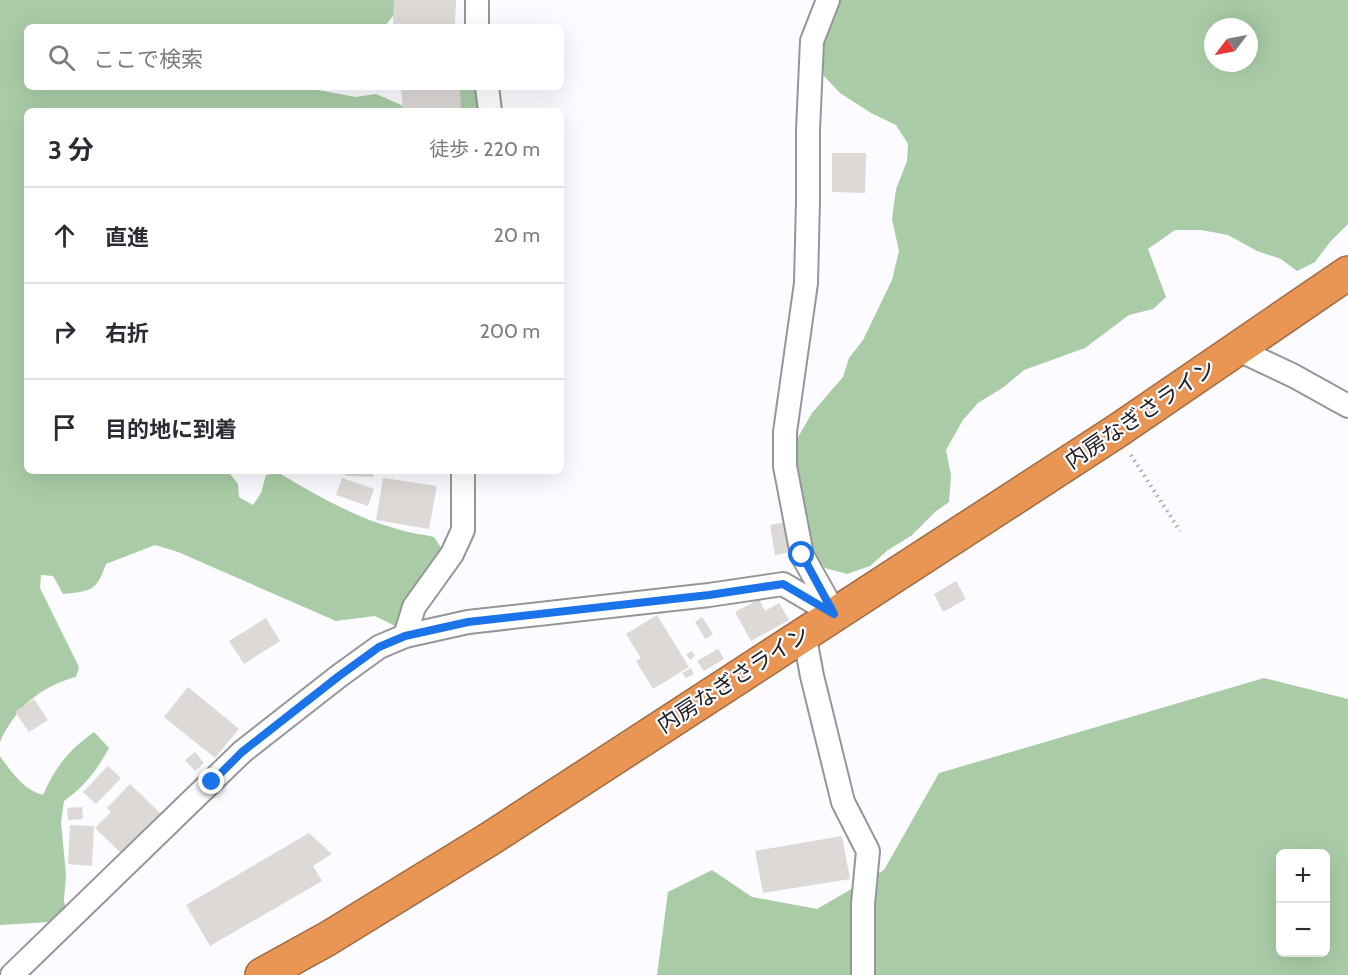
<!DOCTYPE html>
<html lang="ja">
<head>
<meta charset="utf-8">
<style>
  :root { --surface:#fff; --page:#f7f7f7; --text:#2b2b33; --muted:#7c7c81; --line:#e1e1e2 }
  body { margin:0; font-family:Cabin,"Noto Sans JP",sans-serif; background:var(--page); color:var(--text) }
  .controls { position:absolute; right:18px; bottom:18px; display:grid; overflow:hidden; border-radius:9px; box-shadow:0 6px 24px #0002 }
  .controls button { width:54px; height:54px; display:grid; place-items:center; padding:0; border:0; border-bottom:2px solid var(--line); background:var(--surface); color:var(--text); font:30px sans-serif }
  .compass { position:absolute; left:1204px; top:18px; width:54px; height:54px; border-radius:50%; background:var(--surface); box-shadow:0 6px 24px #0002; rotate:238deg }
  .stop { position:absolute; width:18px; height:18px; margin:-14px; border:4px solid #1a73e8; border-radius:50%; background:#fff }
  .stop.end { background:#1a73e8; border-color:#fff; box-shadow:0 2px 6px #0008 }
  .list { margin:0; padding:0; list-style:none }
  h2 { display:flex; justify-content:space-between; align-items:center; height:78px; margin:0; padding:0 24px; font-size:26px }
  h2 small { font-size:20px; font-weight:400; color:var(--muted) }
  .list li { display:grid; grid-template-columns:39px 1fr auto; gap:18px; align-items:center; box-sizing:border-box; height:96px; padding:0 24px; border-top:2px solid var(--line) }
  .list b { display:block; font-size:22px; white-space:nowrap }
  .list em { font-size:20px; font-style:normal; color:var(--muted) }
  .icon { flex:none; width:33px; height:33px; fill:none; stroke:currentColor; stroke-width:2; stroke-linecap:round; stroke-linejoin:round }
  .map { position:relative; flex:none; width:1348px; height:975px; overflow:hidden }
  .search { position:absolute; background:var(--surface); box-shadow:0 6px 24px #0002; left:24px; top:24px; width:540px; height:66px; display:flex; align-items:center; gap:15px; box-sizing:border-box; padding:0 21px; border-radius:9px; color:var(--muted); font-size:22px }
  .panel { position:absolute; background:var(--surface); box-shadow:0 6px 24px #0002; left:24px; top:108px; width:540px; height:366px; border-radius:9px }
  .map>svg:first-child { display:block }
  .forest { fill:#a9cca7; fill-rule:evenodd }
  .building { fill:#ddd9d7 }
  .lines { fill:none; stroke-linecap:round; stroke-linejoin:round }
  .minor-casing { stroke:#969599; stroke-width:26 }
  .highway-casing { stroke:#a26b41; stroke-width:36 }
  .path { stroke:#a8a8ab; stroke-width:4; stroke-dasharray:1.5 4.5; stroke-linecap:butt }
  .minor { stroke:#fff; stroke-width:22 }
  .highway { stroke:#e99553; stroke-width:33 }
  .route { stroke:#1a73e8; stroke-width:8 }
  .labels { text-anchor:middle; stroke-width:4.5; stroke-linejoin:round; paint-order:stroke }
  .street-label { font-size:22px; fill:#1e1e1f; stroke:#fcfbff }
</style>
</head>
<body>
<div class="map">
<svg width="1348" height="975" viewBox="0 0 1348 975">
  <rect width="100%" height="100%" fill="#fcfbff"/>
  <g class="forest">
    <path d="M 0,0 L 416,0 L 403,4 L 384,27 L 27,27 L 27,87 L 316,87 L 318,90 L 356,97 L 376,94 L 415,111 L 27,111 L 27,471 L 228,471 L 238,484 L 239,497 L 253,505 L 261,493 L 266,475 L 279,473 C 316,495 356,518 397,529 C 409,533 422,534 434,537 L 442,549 L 397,627 L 375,616 L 336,621 L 178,552 L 155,545 L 106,564 C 96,592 91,591 63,594 L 53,576 L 41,575 L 40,588 L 79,667 L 76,677 C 41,686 15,708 0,742 Z"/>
    <path d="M 838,0 L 1348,0 L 1348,224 L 1330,242 L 1315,262 L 1297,271 L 1281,259 L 1257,251 L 1228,235 L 1201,230 L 1175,230 L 1148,249 L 1166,297 L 1153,309 L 1129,315 L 1085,348 L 1024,370 L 1004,387 L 978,403 L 963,420 L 946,450 L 951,475 L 949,502 L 935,512 L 911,536 L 888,550 L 870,566 L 847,574 L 825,568 L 807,545 L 790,451 L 812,413 L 843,377 L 849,358 L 863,340 L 892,280 L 899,251 L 892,219 L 896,189 L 907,161 L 908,144 L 896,125 L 871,113 L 840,93 L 824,76 L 818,44 ZM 1213,27 L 1249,27 L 1249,63 L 1213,63 Z"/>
    <polygon points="455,87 480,87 483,111 460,111"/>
    <path d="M 1264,678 L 1348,699 L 1348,975 L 657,975 L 668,892 L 712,870 L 752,897 L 817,909 L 884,870 L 939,773 ZM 1280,854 L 1326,854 L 1326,952 L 1280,952 Z"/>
    <path d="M 94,732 L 109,748 C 97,770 85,786 64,801 L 61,822 L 66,875 L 64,900 L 66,913 L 50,922 L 0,925 L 0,756 C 11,772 24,790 43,795 C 55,767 70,749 94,732 Z"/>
  </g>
  <g class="building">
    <polygon points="394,0 456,0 455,27 393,27"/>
    <polygon points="401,87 460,87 461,111 403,111"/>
    <polygon points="832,153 866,153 865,193 832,192"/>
    <polygon points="346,471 374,471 373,477 345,476"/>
    <polygon points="342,478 374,489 368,506 336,495"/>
    <polygon points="383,478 437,486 429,529 376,520"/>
    <polygon points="786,522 791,552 775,555 770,525"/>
    <polygon points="956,581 966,599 943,612 934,594"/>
    <polygon points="759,599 765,611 779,603 789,620 751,641 735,612"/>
    <polygon points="657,615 689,667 653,689 636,661 641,658 626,634"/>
    <polygon points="702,617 713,634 705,639 695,622"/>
    <polygon points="266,618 280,641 244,664 229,641"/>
    <polygon points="718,649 724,659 704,671 697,661"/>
    <polygon points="692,651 695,656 690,660 686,654"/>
    <polygon points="691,668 694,674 686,678 682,673"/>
    <polygon points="188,687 239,729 215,758 164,717"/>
    <polygon points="34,699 48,720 29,732 15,712"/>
    <polygon points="195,752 204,763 195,771 185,760"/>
    <polygon points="108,766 121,778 96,804 83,792"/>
    <polygon points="130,784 163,816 124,856 95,828 111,812 107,808"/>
    <polygon points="82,807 83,819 68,820 67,808"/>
    <polygon points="70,825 94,826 92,866 68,864"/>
    <polygon points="309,833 332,854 313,866 322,881 210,946 186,905"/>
    <polygon points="842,836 850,879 763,893 755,851"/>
  </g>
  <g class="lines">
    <g class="minor-casing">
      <g id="minor">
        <polyline points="477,0 477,27"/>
        <polyline points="828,0 812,41 808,130 808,200 806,283 785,432 785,466 802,555 834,612"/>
        <polyline points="487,87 490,111"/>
        <polyline points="1237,349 1294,376 1348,406"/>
        <polyline points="804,633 812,676 843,802 868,851 863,904 863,975"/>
        <polyline points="405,636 414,607 452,554 463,530 463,471"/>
        <polyline points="12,975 242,752 339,676 379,647 405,636 468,622 709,595 783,584 834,614"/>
      </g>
    </g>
    <g class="highway-casing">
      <polyline id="highway" points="262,975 327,939 488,840 1117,431 1348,273"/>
    </g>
    <polyline class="path" points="1131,455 1180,531"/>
    <use href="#minor" class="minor"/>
    <use href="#highway" class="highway"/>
  </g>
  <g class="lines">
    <polyline class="route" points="212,782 242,752 339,676 379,647 405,636 468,622 709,595 783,584 834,614 802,555"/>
  </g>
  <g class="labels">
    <g class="street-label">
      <text transform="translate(1140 414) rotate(-34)" y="8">内房なぎさライン</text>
      <text transform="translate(733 679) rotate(-33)" y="8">内房なぎさライン</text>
    </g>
  </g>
</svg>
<div class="controls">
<button>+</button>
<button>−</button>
</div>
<svg class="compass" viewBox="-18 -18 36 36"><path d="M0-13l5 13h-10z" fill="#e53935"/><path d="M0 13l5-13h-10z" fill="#7c7c81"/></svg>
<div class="stop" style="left:802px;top:555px"></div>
<div class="stop end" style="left:212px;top:782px"></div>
<div class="search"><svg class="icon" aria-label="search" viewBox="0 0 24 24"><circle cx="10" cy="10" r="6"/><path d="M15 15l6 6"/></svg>ここで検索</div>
<section class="panel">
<h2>3 分<small>徒歩 · 220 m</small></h2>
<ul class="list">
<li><svg class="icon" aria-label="ahead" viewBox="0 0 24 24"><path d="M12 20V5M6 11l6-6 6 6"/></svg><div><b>直進</b></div><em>20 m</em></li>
<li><svg class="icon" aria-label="right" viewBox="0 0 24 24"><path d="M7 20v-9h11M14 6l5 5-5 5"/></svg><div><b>右折</b></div><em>200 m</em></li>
<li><svg class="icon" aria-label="arrive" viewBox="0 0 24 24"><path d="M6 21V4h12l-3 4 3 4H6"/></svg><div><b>目的地に到着</b></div></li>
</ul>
</section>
</div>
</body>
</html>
